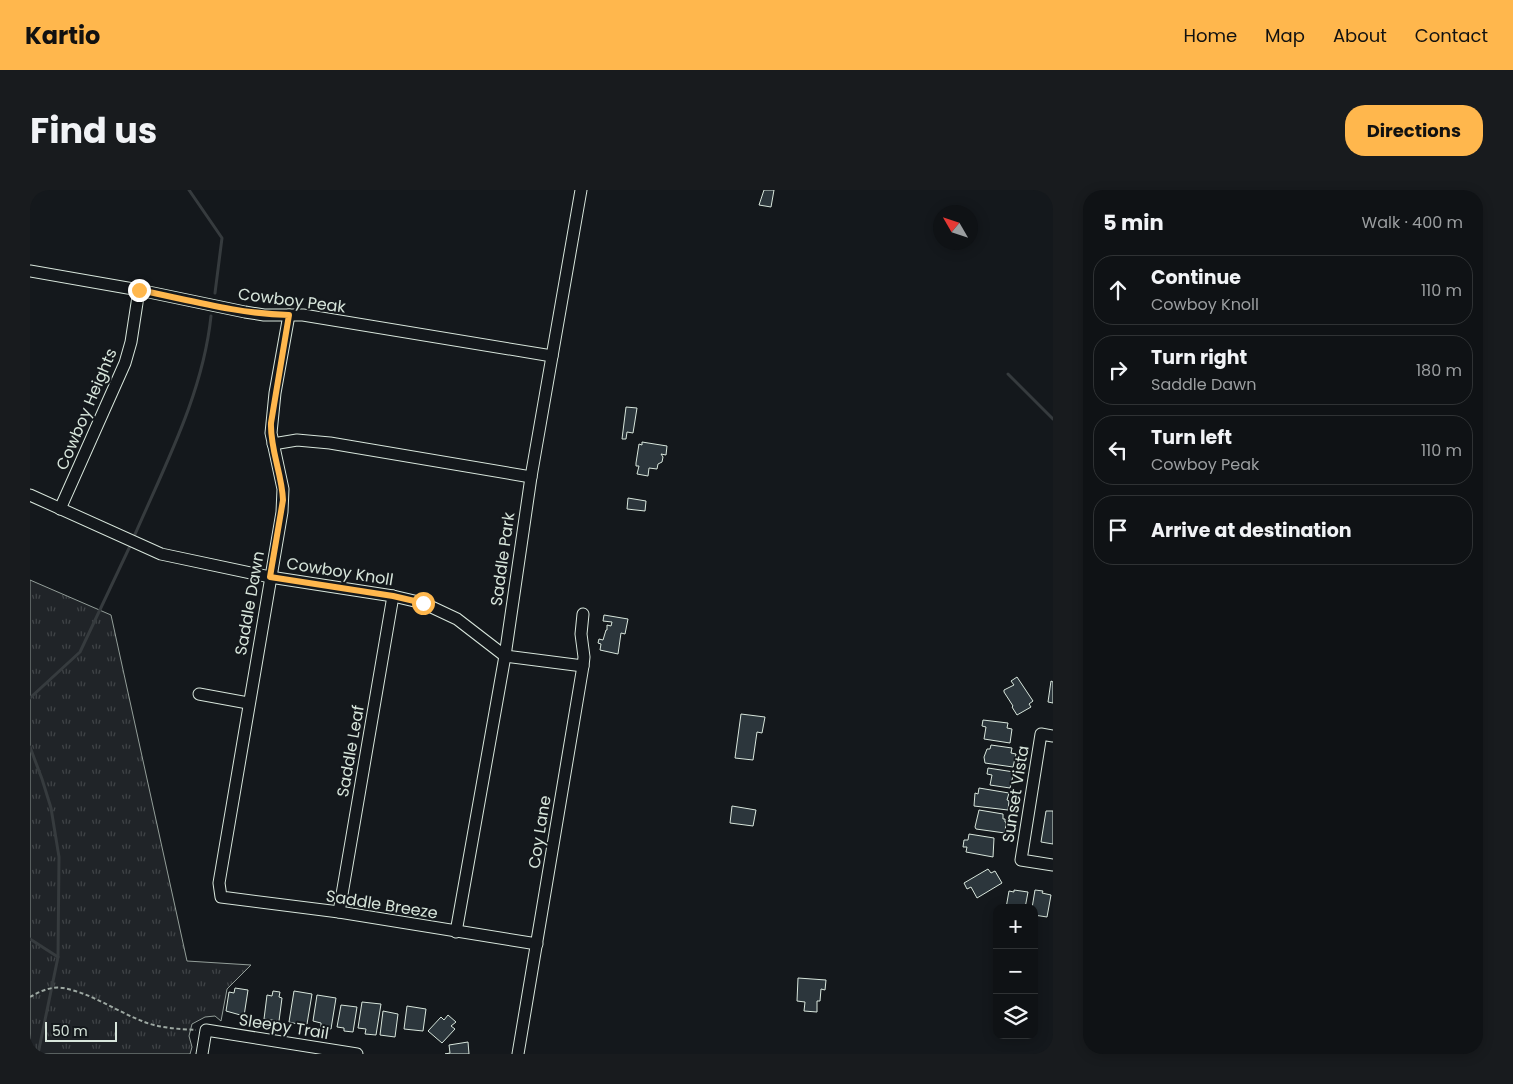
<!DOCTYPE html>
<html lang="en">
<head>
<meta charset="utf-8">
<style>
  :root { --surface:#0f1215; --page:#181b1e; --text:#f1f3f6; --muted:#9b9ea0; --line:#2f3234; --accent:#ffb74d }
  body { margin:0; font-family:Poppins,sans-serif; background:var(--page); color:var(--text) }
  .controls { position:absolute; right:15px; bottom:15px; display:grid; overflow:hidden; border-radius:10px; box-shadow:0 2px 12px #0003 }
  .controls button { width:45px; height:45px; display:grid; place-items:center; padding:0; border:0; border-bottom:1px solid var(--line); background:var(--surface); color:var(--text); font:25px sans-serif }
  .compass { position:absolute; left:903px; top:15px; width:45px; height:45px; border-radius:50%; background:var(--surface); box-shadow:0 2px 12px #0003; rotate:309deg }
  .scale { position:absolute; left:15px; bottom:12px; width:72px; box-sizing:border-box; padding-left:5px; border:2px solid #d8e6dc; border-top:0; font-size:14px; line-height:18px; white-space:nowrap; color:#d8e6dc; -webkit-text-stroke:4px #14181c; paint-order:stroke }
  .stop { position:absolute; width:15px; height:15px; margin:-11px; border:4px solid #ffb74d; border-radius:50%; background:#fff }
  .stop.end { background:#ffb74d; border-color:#fff; box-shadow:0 1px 5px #0008 }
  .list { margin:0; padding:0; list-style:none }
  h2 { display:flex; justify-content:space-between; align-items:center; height:65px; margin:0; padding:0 20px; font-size:21px }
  h2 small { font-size:16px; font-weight:400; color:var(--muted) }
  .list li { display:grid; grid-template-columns:32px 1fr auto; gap:15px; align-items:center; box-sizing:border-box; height:70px; margin:0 10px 10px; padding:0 10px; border:1px solid var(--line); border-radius:20px }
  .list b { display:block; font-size:19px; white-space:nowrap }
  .list p { margin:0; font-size:16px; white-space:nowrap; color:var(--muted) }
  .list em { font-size:16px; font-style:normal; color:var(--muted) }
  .icon { flex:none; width:28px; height:28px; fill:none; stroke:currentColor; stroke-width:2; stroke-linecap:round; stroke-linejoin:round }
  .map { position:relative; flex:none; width:1023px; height:864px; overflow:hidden; border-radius:20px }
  header { display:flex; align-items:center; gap:30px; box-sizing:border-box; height:70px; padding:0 25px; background:var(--accent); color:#111 }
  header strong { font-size:24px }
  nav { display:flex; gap:28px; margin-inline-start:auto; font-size:18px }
  .intro { display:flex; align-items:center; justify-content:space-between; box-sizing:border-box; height:120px; padding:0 30px }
  h1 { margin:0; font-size:35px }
  .button { padding:12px 22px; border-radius:20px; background:var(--accent); color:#111; font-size:18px; font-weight:700 }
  main { display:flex; gap:30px; padding:0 30px }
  aside { flex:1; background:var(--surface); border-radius:20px; box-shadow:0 2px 12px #0003 }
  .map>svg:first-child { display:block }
  .grass { fill:url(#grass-tufts); stroke:#939e99 }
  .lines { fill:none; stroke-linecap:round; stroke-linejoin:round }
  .stream { stroke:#363b3e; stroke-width:3 }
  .building { fill:#2c363c; stroke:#d8e6dc }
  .minor-casing { stroke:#d8e6dc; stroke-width:13 }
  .path { stroke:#9da8a2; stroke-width:2; stroke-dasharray:4 2.5; stroke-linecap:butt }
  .minor { stroke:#14181c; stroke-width:11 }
  .route { stroke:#ffb74d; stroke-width:6 }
  .labels { text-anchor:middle; stroke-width:4; stroke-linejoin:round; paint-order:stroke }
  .street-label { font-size:16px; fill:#d8e6dc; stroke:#14181c }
</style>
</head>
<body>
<header>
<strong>Kartio</strong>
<nav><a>Home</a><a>Map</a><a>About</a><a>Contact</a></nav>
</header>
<div class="intro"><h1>Find us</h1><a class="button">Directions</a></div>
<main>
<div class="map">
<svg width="1023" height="864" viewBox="0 0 1023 864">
  <defs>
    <pattern id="grass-tufts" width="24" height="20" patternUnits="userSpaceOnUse" patternTransform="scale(1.25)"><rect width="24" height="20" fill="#202428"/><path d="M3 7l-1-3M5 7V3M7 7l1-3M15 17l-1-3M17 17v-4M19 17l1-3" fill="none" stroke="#404447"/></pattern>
  </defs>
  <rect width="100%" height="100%" fill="#14181c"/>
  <polygon class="grass" points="0,390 81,425 157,771 221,775 197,799 191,831 185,826 175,827 162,834 159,846 162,857 160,864 0,864"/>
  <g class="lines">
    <g class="stream">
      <polyline points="159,0 192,48 185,103"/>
      <polyline points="978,184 1023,229"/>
      <path d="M 103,349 C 134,277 173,204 181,126"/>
      <polyline points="0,508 50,462 101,354"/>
      <polyline points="0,557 12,589 21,618 29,667 28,767 8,864"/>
      <polyline points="0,749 28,767"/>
    </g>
  </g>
  <g class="building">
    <polygon points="734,0 744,0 741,17 729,15"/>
    <polygon points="596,217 607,218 603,243 597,242 596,249 592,249"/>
    <polygon points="612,252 637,256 636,265 631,264 633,267 632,272 628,274 627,279 619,278 618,286 607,284 609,276 606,276 606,273 609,254 612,255"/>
    <polygon points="598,308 616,311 615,321 597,319"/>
    <polygon points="574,425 598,429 595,444 591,443 588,464 570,460 571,454 568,453 569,449 573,450 576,440 577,440 577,435 581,436 582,432 573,431"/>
    <polygon points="987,487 1003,511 999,514 1001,517 987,525 982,517 983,516 974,502 974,500 984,495 981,491"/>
    <polygon points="1021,491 1023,492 1023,513 1018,512"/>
    <polygon points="711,524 735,527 732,543 727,542 723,570 705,568"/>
    <polygon points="953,530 978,533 977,538 982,539 980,553 954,549 956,537 952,536"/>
    <polygon points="961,555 982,558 981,563 986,564 983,577 955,573 954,567 957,559 960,559"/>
    <polygon points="958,578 984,582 980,598 960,595 962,585 957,584"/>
    <polygon points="949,598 979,603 977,610 979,611 978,620 944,616 945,603 948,604"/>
    <polygon points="702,616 726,620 723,636 700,633"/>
    <polygon points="949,620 973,624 973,629 975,629 975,632 976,632 975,643 946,639 945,637"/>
    <polygon points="1016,621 1023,621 1023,654 1011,652"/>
    <polygon points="939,644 964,648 963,667 936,662 937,657 933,657 934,650 938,650"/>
    <polygon points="958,679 961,683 965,681 972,693 947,708 941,697 937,699 934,693"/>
    <polygon points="984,700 998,702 995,718 976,718 979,701 984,702"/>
    <polygon points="1005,700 1013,701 1012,703 1021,705 1017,727 1004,725 1004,718 1002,718"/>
    <polygon points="768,788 796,790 795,800 791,799 790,811 787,811 787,822 774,821 775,812 767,811"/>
    <polygon points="205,798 218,800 214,826 196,821 199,802 204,803"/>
    <polygon points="243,801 250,802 249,807 252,808 249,831 234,829 237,805 242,806"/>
    <polygon points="264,801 282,804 277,834 272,833 272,835 259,832"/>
    <polygon points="287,805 306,808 301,839 291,837 291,833 283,831"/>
    <polygon points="332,812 351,814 346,845 335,844 336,839 328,838"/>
    <polygon points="311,815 327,817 323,842 314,841 314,838 307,837"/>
    <polygon points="377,816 396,819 393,841 374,839"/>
    <polygon points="353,821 368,824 365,847 350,845"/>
    <polygon points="418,825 426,832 421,836 425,839 412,853 398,841 411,827 414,830"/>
    <polygon points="438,852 439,864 415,864 420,863 419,855"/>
  </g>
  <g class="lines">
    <g class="minor-casing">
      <g id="minor">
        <polyline points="0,81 109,100 215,122 234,125 273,125 522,166"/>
        <polyline points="259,125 245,203 241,243 253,299 252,322 189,693 191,707 309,722 507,754"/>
        <polyline points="243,254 267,250 300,253 501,287"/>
        <polyline points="0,305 131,364 240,387 363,406 393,413 427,429 475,466 553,476"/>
        <polyline points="30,319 95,173 101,152 109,100"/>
        <polyline points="169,504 218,513"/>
        <polyline points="1023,546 1011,544 991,670 1023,675"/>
        <polyline points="309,722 363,406"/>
        <polyline points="426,742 475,466 501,287 551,0"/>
        <polyline points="172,864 176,840 327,864"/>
        <polyline points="488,864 553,476 554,467 551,444 553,424"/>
      </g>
    </g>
    <path class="path" d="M 0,807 C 10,801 22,796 33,798 C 61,803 86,821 112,831 C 128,838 149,839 166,840"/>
    <use href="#minor" class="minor"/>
  </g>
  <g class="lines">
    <path class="route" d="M 109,100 C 159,110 209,124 259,125 L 241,233 C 240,259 252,284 253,310 L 240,387 L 363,406 L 393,413"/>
  </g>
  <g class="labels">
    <g class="street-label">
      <text transform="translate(262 110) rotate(7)" y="6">Cowboy Peak</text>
      <text transform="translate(56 219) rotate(-67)" y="6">Cowboy Heights</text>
      <text transform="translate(472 369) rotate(-82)" y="6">Saddle Park</text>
      <text transform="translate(310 381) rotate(9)" y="6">Cowboy Knoll</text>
      <text transform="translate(219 413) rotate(-80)" y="6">Saddle Dawn</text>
      <text transform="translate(320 561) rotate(-80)" y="6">Saddle Leaf</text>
      <text transform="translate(985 604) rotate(-81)" y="6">Sunset Vista</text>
      <text transform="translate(509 642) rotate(-81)" y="6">Coy Lane</text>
      <text transform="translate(352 714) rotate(9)" y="6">Saddle Breeze</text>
      <text transform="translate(254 836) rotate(9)" y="6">Sleepy Trail</text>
    </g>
  </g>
</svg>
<div class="controls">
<button>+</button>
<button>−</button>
<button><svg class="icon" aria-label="layers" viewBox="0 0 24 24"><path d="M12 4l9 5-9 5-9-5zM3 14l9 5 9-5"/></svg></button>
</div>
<svg class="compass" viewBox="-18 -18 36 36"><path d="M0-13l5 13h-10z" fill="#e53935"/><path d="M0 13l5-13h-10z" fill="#9b9ea0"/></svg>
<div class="scale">50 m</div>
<div class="stop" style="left:393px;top:413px"></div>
<div class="stop end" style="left:109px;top:100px"></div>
</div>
<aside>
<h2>5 min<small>Walk · 400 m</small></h2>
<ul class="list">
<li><svg class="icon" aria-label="ahead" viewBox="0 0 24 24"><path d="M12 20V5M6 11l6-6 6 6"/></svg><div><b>Continue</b><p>Cowboy Knoll</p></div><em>110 m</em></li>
<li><svg class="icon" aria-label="right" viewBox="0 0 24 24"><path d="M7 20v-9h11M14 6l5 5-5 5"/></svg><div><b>Turn right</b><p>Saddle Dawn</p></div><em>180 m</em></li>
<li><svg class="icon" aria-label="left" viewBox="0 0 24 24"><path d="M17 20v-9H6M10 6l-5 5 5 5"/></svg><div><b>Turn left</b><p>Cowboy Peak</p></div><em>110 m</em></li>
<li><svg class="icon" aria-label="arrive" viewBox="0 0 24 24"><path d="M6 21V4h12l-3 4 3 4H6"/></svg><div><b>Arrive at destination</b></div></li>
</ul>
</aside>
</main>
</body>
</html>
